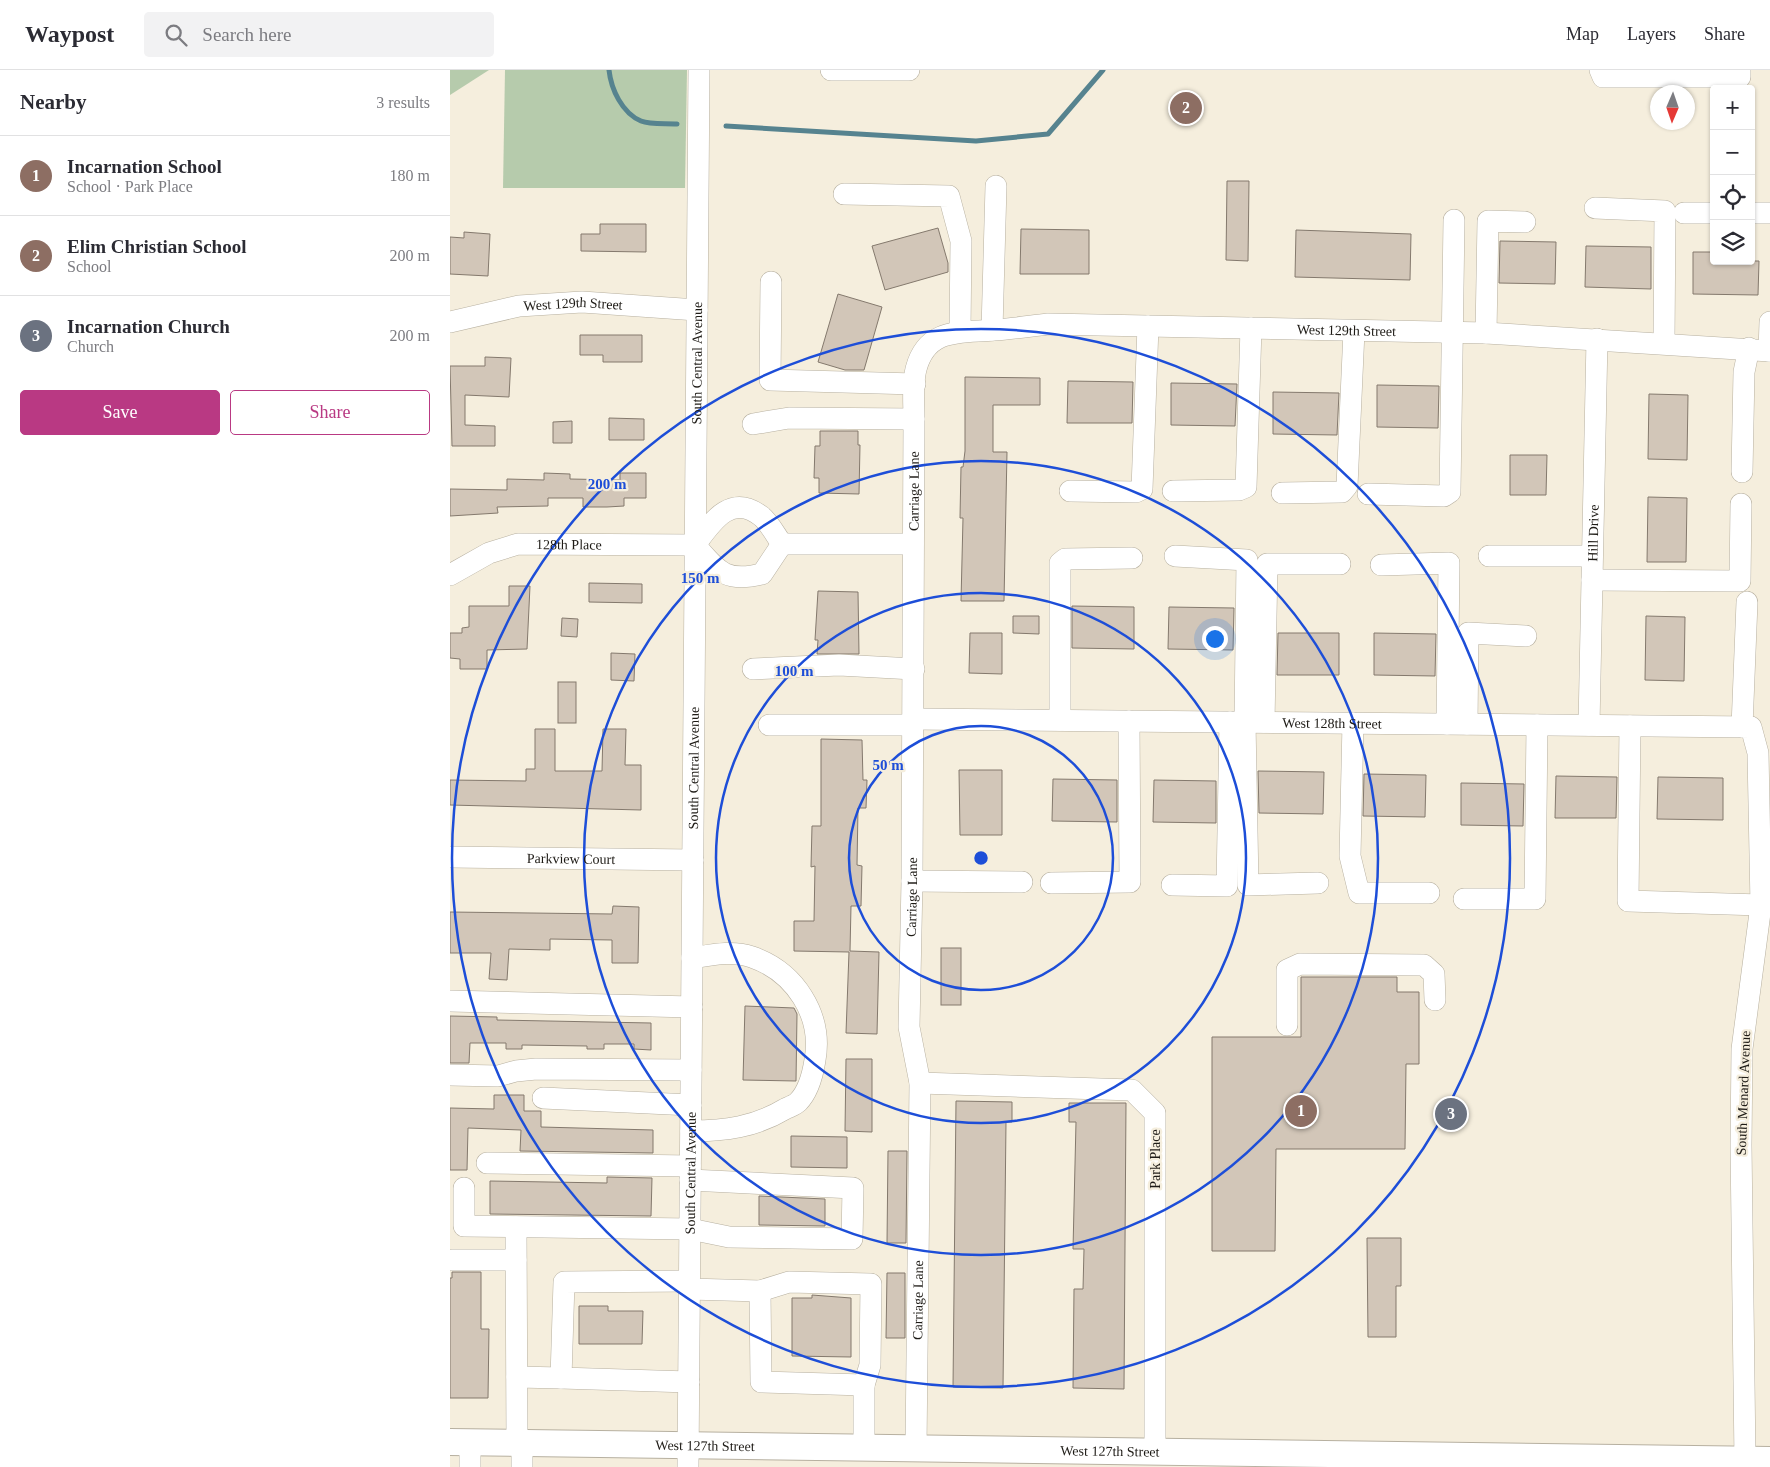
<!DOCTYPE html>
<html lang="en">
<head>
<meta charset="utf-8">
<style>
  :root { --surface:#fff; --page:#f2f2f3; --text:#2b2b33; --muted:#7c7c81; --line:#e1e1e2; --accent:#b93983 }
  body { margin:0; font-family:"Times New Roman",serif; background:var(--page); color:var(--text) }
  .controls { position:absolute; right:15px; top:15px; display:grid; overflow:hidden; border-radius:5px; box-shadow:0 1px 4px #0004 }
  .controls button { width:45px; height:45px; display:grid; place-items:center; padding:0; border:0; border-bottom:1px solid var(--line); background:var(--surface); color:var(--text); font:25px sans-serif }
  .compass { position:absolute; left:1200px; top:15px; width:45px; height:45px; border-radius:50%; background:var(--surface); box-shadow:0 1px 4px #0004; rotate:182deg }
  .you { position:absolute; left:764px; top:568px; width:18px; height:18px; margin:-12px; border:4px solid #fff; border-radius:50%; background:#1a73e8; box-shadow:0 0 0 8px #1a73e833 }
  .badge { display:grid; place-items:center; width:32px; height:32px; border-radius:50%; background:var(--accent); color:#fff; font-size:16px; font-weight:700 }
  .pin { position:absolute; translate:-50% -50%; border:2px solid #fff; box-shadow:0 1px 5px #0006 }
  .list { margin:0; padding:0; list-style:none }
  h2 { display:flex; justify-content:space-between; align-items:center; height:65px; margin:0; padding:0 20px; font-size:21px }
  h2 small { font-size:16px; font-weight:400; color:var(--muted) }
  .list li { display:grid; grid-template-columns:32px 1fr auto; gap:15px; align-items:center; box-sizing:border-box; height:80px; padding:0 20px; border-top:1px solid var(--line) }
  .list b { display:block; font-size:19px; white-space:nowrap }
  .list p { margin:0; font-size:16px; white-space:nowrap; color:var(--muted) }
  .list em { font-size:16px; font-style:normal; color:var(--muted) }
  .actions { display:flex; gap:10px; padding:15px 20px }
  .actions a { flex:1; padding:11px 0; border:1px solid var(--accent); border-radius:5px; text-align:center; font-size:18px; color:var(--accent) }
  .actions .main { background:var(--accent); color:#fff }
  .icon { flex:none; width:28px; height:28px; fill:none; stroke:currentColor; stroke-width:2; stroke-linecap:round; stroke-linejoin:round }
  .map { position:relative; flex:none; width:1320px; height:1397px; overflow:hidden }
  header { display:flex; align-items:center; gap:30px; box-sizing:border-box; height:70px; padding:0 25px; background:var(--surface); border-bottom:1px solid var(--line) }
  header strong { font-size:24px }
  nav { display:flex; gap:28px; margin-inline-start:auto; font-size:18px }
  .search { width:350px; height:45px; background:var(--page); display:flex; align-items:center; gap:12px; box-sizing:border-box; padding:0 18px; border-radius:5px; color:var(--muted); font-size:19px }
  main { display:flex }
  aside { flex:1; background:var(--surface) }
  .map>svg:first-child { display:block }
  .green { fill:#b6cbac }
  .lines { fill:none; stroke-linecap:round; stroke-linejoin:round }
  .stream { stroke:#56838f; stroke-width:5 }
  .building { fill:#d2c6b8; stroke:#84796d }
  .minor-casing { stroke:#b7b0a0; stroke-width:22 }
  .major-casing { stroke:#b7b0a0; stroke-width:28 }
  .minor { stroke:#fff; stroke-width:21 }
  .major { stroke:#fff; stroke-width:26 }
  .ring { fill:none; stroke:#1d4ed8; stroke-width:2.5 }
  .labels { text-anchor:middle; stroke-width:4.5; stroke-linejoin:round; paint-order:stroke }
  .street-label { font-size:14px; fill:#1e1b16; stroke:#f5eedd }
  .centre { fill:#1d4ed8; stroke:#f5eedd; stroke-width:2.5 }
  .ring-label { font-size:15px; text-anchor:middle; font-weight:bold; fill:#1d4ed8; stroke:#f5eedd; stroke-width:4.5; stroke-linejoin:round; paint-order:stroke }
</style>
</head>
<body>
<header>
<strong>Waypost</strong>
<div class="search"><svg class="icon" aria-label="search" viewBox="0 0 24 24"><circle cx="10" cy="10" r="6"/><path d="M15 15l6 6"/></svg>Search here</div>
<nav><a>Map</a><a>Layers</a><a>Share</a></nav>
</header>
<main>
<aside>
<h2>Nearby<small>3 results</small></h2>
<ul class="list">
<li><span class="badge" style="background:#8d6e63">1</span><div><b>Incarnation School</b><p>School · Park Place</p></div><em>180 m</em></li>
<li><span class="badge" style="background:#8d6e63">2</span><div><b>Elim Christian School</b><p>School</p></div><em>200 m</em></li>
<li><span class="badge" style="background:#6b7280">3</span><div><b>Incarnation Church</b><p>Church</p></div><em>200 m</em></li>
</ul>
<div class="actions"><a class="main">Save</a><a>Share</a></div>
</aside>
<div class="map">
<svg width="1320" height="1397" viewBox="0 0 1320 1397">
  <rect width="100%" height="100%" fill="#f5eedd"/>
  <g class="green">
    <polygon points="0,0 39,0 0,25"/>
    <polygon points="55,0 237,0 235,118 53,118"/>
  </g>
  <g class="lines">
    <g class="stream">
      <path d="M 159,0 C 161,19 172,43 191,51 C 201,55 216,53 227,54"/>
      <polyline points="276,56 526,71 598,64 653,0"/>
    </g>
  </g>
  <g class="building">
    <polygon points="777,111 799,111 798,191 776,190"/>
    <polygon points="150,154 196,154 196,182 131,181 131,164 150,164"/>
    <polygon points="488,158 498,193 498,202 435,220 422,176"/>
    <polygon points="571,159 639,160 639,204 570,204"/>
    <polygon points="846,160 961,164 960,210 845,207"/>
    <polygon points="14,162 40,164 38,206 0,204 0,167 14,168"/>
    <polygon points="1050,171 1106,172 1105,214 1049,213"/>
    <polygon points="1136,176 1201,177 1201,219 1135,217"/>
    <polygon points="1243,182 1264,182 1264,191 1309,191 1308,225 1243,224"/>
    <polygon points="388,224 432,237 414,300 395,300 368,292"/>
    <polygon points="130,265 192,265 192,292 153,292 153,285 130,285"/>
    <polygon points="35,287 61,288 59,327 15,325 15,355 45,356 45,376 2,376 0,296 35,296"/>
    <polygon points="515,307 590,308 590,335 543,335 543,382 557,382 554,531 511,531 513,448 510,448 511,397 513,397 515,381"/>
    <polygon points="618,311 683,312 682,353 617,353"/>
    <polygon points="721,313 787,314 785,356 721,355"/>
    <polygon points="927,315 989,316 988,358 927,357"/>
    <polygon points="823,322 889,323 887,365 823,364"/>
    <polygon points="1199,324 1238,325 1237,390 1198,389"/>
    <polygon points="159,348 194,349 194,370 159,370"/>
    <polygon points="122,351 122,373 103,373 103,352"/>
    <polygon points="370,361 408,361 408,375 410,375 409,424 369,423 369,408 364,408 365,376 370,376"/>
    <polygon points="1060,385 1097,385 1096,425 1060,425"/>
    <polygon points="94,403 120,404 120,409 170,410 170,403 196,403 196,428 174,428 174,436 157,437 133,437 133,428 98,428 98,436 47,437 48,443 0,446 0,419 57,420 57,409 94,410"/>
    <polygon points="1198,427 1237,428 1236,492 1197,492"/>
    <polygon points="139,513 192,514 192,533 139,532"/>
    <polygon points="59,516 80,516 77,579 37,580 37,599 10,599 10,589 0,588 0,563 12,563 12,558 19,557 19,536 59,536"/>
    <polygon points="368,521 408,522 409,584 367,584 368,570 365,570"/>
    <polygon points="622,536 684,537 684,579 622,578"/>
    <polygon points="719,537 784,538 783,580 718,579"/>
    <polygon points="563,546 589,546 589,564 563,563"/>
    <polygon points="1196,546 1235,547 1234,611 1195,610"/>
    <polygon points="112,548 128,549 127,567 111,566"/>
    <polygon points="520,563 552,563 552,604 519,603"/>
    <polygon points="828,563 889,563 889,605 827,605"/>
    <polygon points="924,563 986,564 985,606 924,605"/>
    <polygon points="161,583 185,584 184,611 161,610"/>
    <rect x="108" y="612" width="18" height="41"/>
    <polygon points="85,659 105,659 105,701 152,701 153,659 176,659 175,695 191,695 191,740 0,735 0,710 76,711 76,699 85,699"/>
    <polygon points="371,669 412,670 413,710 417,710 416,738 408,738 407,795 412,796 411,836 401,836 400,881 429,882 427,964 396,963 399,882 344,881 344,851 364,851 365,796 361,797 362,756 371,756"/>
    <polygon points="509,700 552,700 552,765 510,765"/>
    <polygon points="808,701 874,702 873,744 809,743"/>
    <polygon points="914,704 976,705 975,747 913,746"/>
    <polygon points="1106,706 1167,707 1166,748 1105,748"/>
    <polygon points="1208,707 1273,708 1273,750 1207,749"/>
    <polygon points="603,709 667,710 667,752 602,751"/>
    <polygon points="704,710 766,711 766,753 703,752"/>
    <polygon points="1011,713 1074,714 1073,756 1011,755"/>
    <polygon points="163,836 189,837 188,893 162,893 162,870 100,869 100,880 59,879 57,910 39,909 41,883 0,883 0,842 162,844"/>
    <rect x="491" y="878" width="20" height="57"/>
    <polygon points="851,907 947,907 947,922 969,922 969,994 956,994 955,1079 826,1079 825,1181 762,1181 762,967 851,967"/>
    <polygon points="295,936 344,938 347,944 346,1011 293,1010"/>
    <polygon points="0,946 47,947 47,950 201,953 201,980 184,979 184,974 154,974 154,979 137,979 137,976 72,975 72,979 56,979 56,973 20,973 19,993 0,993"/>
    <polygon points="396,989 422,989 422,1062 395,1061"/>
    <polygon points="44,1025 74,1025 74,1041 91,1041 91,1057 203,1060 203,1083 70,1081 71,1060 18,1058 17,1100 0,1100 0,1038 44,1039"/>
    <polygon points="506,1031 562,1032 562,1052 556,1052 553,1318 503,1317"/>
    <polygon points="619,1033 676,1033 674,1319 623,1318 624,1219 633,1219 634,1179 623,1179 626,1052 619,1052"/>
    <polygon points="341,1066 397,1067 397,1098 341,1097"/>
    <polygon points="438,1081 457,1081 456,1173 437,1173"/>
    <polygon points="157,1107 202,1108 201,1146 40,1144 40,1111 157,1113"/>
    <polygon points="309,1126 375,1129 375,1156 309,1155"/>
    <polygon points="917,1168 951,1168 951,1216 946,1216 946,1267 918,1267"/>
    <polygon points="2,1202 31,1202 31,1259 39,1259 38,1328 0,1328 0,1208 2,1208"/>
    <polygon points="437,1203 455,1203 455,1268 436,1268"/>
    <polygon points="362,1225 401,1228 401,1287 342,1286 342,1228 362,1228"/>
    <polygon points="129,1236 158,1236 158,1241 193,1241 192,1274 129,1274"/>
  </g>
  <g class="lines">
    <g class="minor-casing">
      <g id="minor">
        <polyline points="381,0 459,0"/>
        <polyline points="1150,0 1153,7 1290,7 1290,0"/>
        <polyline points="394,124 499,126 511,171 510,261"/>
        <polyline points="1145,138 1215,141 1214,273"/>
        <polyline points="1234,143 1264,143"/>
        <polyline points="1301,143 1320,143"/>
        <polyline points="321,212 320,310 465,314"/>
        <path id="s1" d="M 0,252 L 69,236 L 132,232 L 247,240"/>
        <polyline points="542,260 546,116"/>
        <polyline points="1036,263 1038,151 1075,152"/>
        <polyline points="1319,281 1320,252"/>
        <polyline points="303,354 339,348 464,349"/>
        <polyline points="1292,402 1294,302 1299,278"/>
        <polyline points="620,421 686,422 692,419 698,256"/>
        <polyline points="723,421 789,420 796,417 801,258"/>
        <polyline points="832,423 892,422 897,416 904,261"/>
        <polyline points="918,424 994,426 1000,422 1004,150"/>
        <polyline points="332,474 463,474"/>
        <path d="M 245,475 C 262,452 280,423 311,446 C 319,452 326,466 332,474"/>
        <polyline points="725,486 797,490 795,652 798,815 868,813"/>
        <polyline points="1039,486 1142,486"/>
        <polyline points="931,495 999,493 997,654"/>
        <path id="s2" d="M 0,505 L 39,483 L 68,474 L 245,475 C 268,501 275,513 312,504 L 332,474"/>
        <polyline points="1142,510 1290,511 1291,434"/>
        <polyline points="303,599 389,595 464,599"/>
        <path id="s3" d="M 463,649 L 1301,657 L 1308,683 L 1311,835 L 1292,979 L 1291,1075 L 1295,1390"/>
        <polyline points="610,650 610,493 615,489 682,488"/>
        <polyline points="814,652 817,494 890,494"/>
        <polyline points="903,653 900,786 909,823 979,823"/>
        <polyline points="1017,654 1018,563 1076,566"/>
        <polyline points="319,655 463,655"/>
        <path id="s4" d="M 1139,655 L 1147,269"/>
        <polyline points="1180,656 1178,831 1311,835"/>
        <polyline points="1292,657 1297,532"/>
        <path id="s5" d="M 0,787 L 243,790"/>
        <polyline points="462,811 572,812"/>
        <polyline points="601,813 680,812 679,651"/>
        <polyline points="722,815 777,816 780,652"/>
        <polyline points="1014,829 1085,829 1087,655"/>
        <polyline points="0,931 242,937"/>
        <polyline points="837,955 837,900 850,894 974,895 984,904 985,930"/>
        <polyline points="0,1005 48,1006 66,1001 86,999 241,1000"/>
        <polyline points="470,1013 682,1020 705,1043 705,1381"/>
        <polyline points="93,1028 241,1035"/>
        <path d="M 241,1061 C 275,1061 305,1057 335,1039 C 339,1037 345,1035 348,1032 C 358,1022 363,1003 365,990 C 373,945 345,902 302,887 C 283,880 261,885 242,888"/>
        <polyline points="37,1093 240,1096"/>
        <polyline points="14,1118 14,1156 240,1159 279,1167 402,1169 403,1118 240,1110"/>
        <polyline points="66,1157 67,1372"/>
        <polyline points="2,1190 66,1190"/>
        <polyline points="239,1219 310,1221 311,1312 414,1315 414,1377"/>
        <polyline points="310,1221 339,1212 421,1214 420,1295 414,1315"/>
        <polyline points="67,1307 111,1308"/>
        <polyline points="239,1312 111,1308 114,1212 239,1211"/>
        <polyline points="20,1372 20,1397"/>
        <path id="s6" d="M 466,1378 L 470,1013 L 459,957 L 462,811 L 464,349 C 464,333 462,314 466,299 C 477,257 511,263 544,260 C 562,259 580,256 598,254 L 1036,263 L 1320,281"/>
        <polyline points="72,1397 72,1372"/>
        <path id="s7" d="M 238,1397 L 249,0"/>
      </g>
    </g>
    <g class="major-casing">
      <g id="major">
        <path id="s8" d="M 0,1372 L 1320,1390"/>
      </g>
    </g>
    <use href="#minor" class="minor"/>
    <use href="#major" class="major"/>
  </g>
  <g class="ring">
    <circle cx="531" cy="788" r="132"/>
    <circle cx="531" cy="788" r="265"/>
    <circle cx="531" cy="788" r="397"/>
    <circle cx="531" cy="788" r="529"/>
  </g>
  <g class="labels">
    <g class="street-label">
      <text dy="5" stroke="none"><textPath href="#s1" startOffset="125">West 129th Street</textPath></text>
      <text dy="5" stroke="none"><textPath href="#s6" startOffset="1529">West 129th Street</textPath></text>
      <text dy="5" stroke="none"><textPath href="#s7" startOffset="1104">South Central Avenue</textPath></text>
      <text dy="5" stroke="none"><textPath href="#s6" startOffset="958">Carriage Lane</textPath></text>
      <text dy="5" stroke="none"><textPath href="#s4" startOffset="192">Hill Drive</textPath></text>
      <text dy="5" stroke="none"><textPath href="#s2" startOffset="126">128th Place</textPath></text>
      <text dy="5" stroke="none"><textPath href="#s3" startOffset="419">West 128th Street</textPath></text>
      <text dy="5" stroke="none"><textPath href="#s7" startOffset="699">South Central Avenue</textPath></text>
      <text dy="5" stroke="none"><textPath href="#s5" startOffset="121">Parkview Court</textPath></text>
      <text dy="5" stroke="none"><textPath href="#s6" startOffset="552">Carriage Lane</textPath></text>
      <text transform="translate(1293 1023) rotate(-88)" y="5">South Menard Avenue</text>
      <text transform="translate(705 1089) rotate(-90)" y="5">Park Place</text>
      <text dy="5" stroke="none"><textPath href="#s7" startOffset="294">South Central Avenue</textPath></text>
      <text dy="5" stroke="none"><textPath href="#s6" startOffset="148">Carriage Lane</textPath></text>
      <text dy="5" stroke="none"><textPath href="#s8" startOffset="255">West 127th Street</textPath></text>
      <text dy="5" stroke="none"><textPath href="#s8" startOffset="660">West 127th Street</textPath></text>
    </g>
  </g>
  <circle cx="531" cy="788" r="8" class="centre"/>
  <g class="ring-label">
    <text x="157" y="419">200 m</text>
    <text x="250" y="513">150 m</text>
    <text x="344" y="606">100 m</text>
    <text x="438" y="700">50 m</text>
  </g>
</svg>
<div class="controls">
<button>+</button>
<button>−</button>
<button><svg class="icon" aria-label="locate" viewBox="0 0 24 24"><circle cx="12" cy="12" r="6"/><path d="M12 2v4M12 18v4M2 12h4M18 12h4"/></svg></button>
<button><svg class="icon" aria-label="layers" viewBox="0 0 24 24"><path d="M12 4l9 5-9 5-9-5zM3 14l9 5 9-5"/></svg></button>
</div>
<svg class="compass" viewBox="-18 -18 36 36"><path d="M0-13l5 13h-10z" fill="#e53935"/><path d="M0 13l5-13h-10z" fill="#7c7c81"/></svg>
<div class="you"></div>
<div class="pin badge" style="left:851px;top:1041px;background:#8d6e63">1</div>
<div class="pin badge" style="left:736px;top:38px;background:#8d6e63">2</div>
<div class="pin badge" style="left:1001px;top:1044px;background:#6b7280">3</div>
</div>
</main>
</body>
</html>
